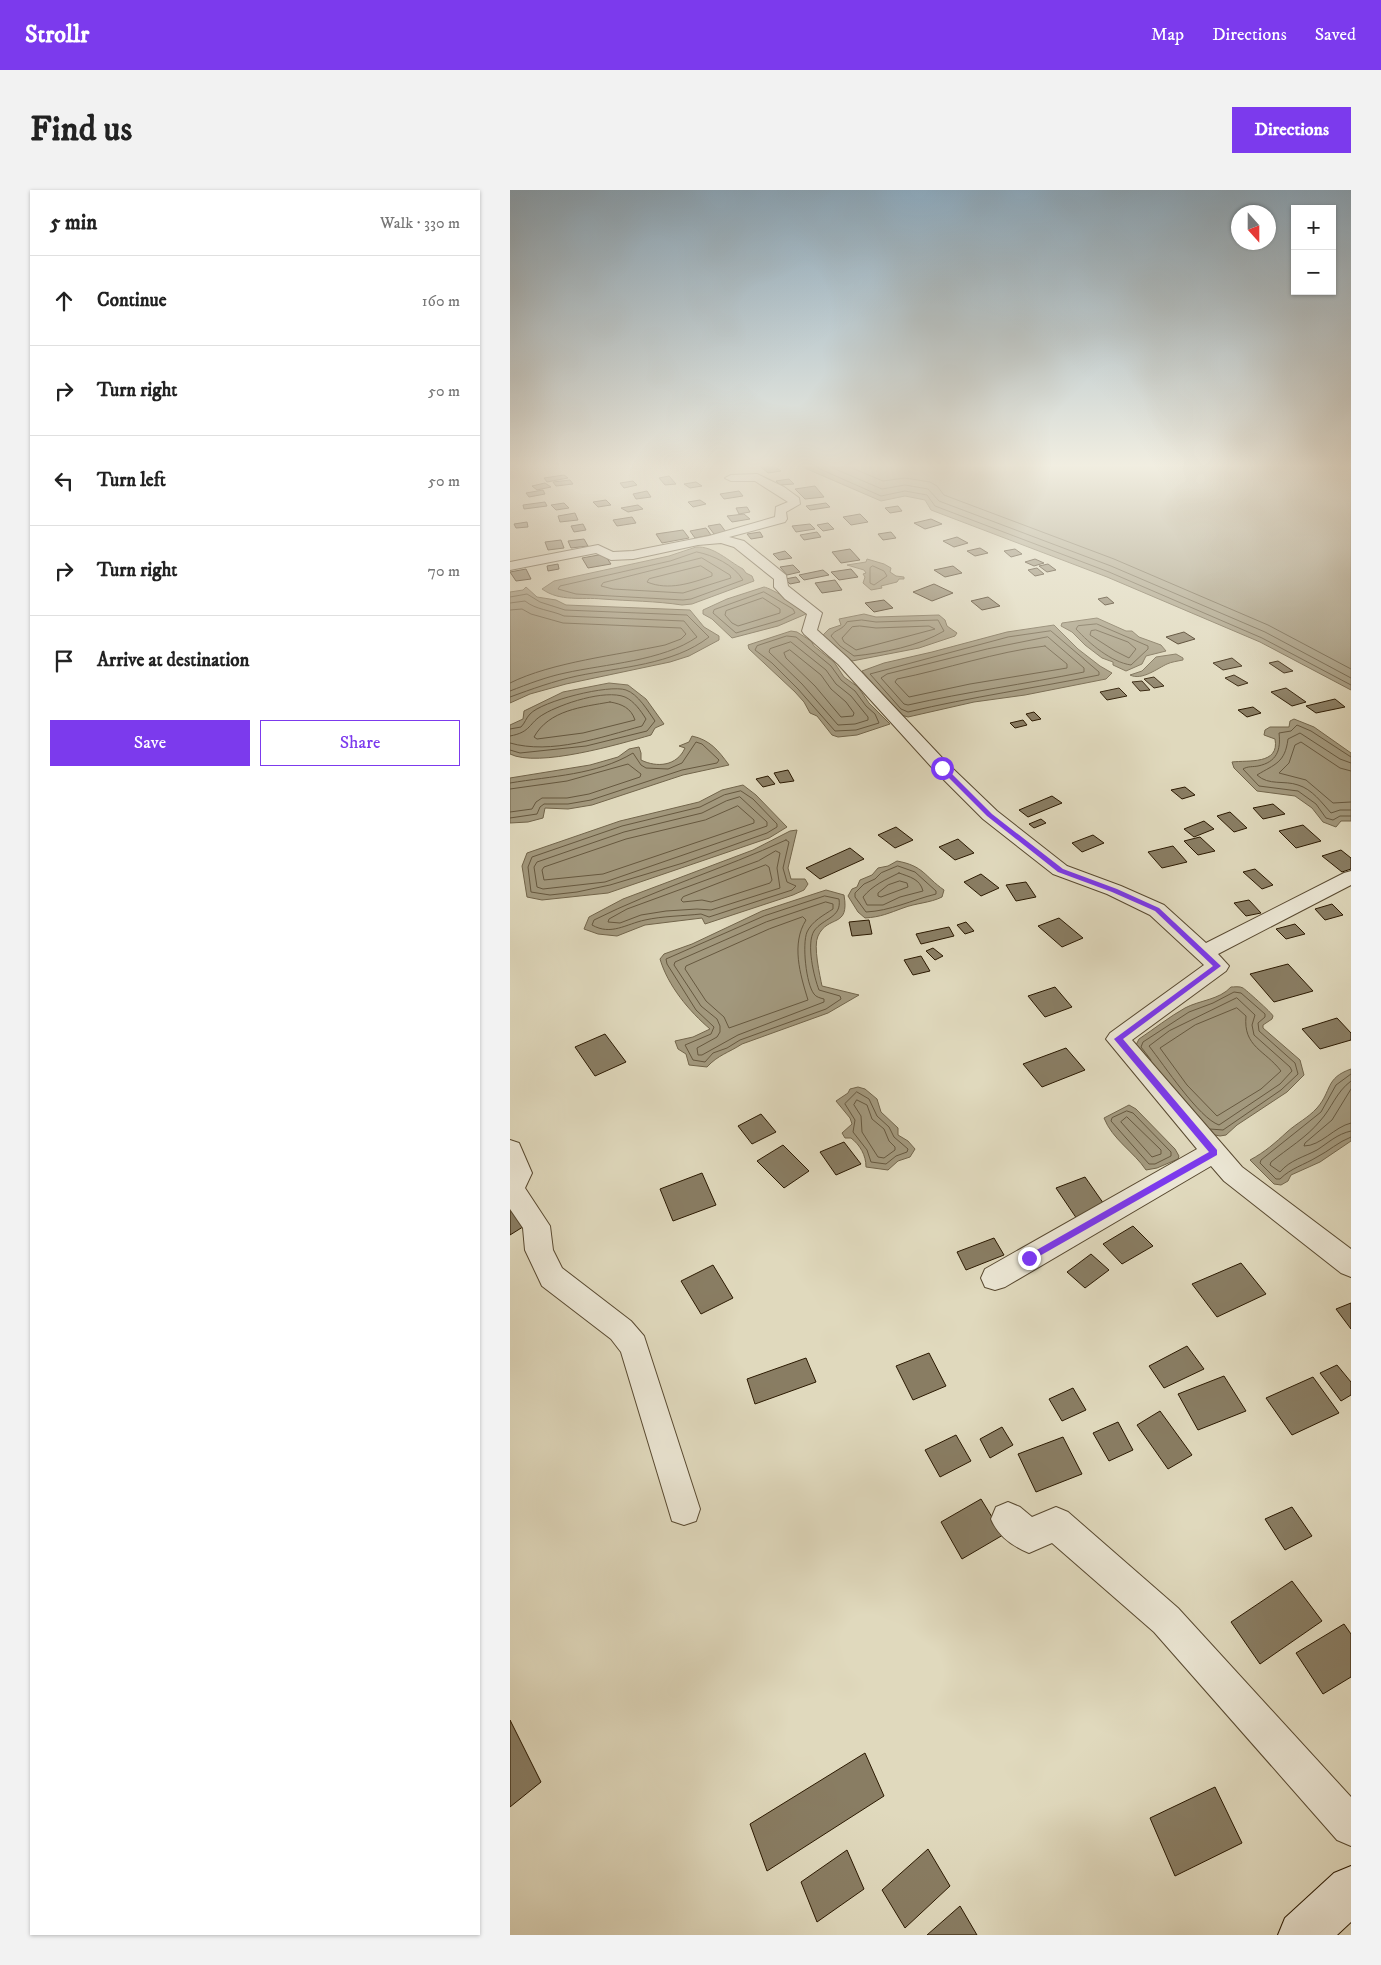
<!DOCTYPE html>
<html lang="en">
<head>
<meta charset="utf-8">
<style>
  :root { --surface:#fff; --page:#f2f2f2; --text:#222; --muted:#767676; --line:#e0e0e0; --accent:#7c3aed }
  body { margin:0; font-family:"IM FELL DW Pica",serif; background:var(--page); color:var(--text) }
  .controls { position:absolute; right:15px; top:15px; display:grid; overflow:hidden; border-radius:0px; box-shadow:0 1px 4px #0004 }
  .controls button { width:45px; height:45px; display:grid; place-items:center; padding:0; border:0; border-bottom:1px solid var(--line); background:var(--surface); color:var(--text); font:25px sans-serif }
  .compass { position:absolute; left:721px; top:15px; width:45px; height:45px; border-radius:50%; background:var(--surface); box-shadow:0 1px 4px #0004; rotate:159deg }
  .stop { position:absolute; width:15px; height:15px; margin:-11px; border:4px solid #7c3aed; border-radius:50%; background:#fff }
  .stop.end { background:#7c3aed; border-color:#fff; box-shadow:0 1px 5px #0008 }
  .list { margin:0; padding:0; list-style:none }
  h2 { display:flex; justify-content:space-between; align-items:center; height:65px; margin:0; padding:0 20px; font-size:21px }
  h2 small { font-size:16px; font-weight:400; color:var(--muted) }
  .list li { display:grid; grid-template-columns:32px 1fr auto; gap:15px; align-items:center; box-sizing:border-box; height:90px; padding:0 20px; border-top:1px solid var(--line) }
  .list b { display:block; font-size:19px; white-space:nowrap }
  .list em { font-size:16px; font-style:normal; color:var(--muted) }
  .actions { display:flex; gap:10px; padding:15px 20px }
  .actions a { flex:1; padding:11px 0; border:1px solid var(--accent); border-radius:0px; text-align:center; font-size:18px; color:var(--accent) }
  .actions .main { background:var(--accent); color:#fff }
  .icon { flex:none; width:28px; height:28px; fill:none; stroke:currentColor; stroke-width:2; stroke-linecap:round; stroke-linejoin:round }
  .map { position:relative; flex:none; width:841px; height:1745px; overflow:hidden; border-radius:0px }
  header { display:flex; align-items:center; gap:30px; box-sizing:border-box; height:70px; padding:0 25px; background:var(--accent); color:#fff }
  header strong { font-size:24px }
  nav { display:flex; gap:28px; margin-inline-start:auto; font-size:18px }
  .intro { display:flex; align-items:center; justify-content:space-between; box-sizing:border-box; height:120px; padding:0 30px }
  h1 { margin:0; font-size:35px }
  .button { padding:12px 22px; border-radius:0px; background:var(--accent); color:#fff; font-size:18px; font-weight:700 }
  main { display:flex; gap:30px; padding:0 30px }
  aside { flex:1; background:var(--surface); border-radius:0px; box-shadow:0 1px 4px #0004 }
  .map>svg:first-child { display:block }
  .water { fill:#a2987d; stroke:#72654b }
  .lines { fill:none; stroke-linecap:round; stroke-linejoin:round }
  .shore { stroke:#66583f; stroke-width:1 }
  .building { fill:#897d63; stroke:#2b1901 }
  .street-casing { stroke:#584930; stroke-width:2 }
  .secondary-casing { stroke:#2b1901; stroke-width:2 }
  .street { fill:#ebe6d4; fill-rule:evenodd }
  .secondary { fill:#ebe6d4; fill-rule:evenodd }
  .route { fill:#7c3aed }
</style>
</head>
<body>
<header>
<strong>Strollr</strong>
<nav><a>Map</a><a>Directions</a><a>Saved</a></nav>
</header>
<div class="intro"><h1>Find us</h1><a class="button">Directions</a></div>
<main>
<aside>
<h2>5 min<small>Walk · 330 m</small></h2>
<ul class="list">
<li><svg class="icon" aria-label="ahead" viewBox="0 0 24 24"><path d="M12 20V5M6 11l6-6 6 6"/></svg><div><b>Continue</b></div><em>160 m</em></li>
<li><svg class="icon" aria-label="right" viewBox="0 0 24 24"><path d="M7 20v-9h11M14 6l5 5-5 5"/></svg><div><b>Turn right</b></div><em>50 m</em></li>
<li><svg class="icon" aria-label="left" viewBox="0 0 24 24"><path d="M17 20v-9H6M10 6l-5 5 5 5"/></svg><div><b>Turn left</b></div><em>50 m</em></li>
<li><svg class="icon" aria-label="right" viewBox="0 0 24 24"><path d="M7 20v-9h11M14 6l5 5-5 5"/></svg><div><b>Turn right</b></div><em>70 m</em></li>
<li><svg class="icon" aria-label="arrive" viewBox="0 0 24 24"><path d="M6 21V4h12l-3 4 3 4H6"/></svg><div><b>Arrive at destination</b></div></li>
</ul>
<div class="actions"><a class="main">Save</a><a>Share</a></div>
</aside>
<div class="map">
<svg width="841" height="1745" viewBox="0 0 841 1745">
  <rect width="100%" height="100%" fill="#e0d9bd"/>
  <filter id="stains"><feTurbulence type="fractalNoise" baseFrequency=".004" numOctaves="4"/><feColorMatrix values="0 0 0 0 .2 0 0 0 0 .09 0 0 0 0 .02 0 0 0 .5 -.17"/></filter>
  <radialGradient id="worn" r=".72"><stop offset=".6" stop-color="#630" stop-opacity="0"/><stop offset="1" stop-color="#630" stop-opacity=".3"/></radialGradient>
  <g class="water">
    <polygon points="290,276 834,276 841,278 841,500 750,452 597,387 421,320 415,310 395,306 371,311"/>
    <path d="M 186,357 C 204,356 218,371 233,379 L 236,383 L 242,386 L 244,391 L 182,414 L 172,415 C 146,411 119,411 92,409 C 72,407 50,412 32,399 L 44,391 L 159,366 Z"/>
    <polygon points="357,369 374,374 381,378 380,382 386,386 394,387 394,389 389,389 387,392 371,396 372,398 361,400 353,393 355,387 353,384 356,383 354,380 337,375 356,372"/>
    <polygon points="16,397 27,407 46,410 56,415 180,420 194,437 209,446 209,450 179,466 160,472 56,494 20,504 0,513 0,402 13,400"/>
    <path d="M 254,397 C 261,398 293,417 296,424 L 268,436 L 222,448 L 202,429 L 193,424 L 193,420 L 217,409 Z"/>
    <polygon points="354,424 366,427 429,425 435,430 437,436 447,443 445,446 409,458 342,471 319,453 313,445 319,439 331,435 329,429"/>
    <polygon points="587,428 616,441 622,441 629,447 651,455 656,461 636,466 632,474 616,481 603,475 603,472 592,468 575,455 562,442 551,436 552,433"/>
    <polygon points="544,435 568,459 590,476 602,483 596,489 515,505 464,512 398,527 388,524 352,481 374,473 422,462 497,442"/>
    <polygon points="281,441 287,442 301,451 304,456 324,472 334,487 348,497 359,513 380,534 347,545 328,547 322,545 307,526 300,523 294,512 285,502 239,459 238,455"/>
    <path d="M 666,464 L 673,468 L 673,470 C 668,471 661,472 657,474 C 648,478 632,491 620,485 L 632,481 L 646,467 Z"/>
    <path d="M 99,493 L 118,495 L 136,509 L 154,534 L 145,538 L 141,545 C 110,554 28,578 0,564 L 0,535 L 13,529 L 14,521 L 53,502 Z"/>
    <path d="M 784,529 L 804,537 L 841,563 L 841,631 L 831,631 L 826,637 L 813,632 L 802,618 L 785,606 L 747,601 L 724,578 L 722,572 C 738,570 770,575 765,549 L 754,545 L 755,540 L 760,537 L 779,537 L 780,531 Z"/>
    <path d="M 182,546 C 200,550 208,560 219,575 L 173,585 L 82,615 L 58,619 L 35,618 L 33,628 L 18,632 L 0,633 L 0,588 L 80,575 L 108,567 L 119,559 L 129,557 L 131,563 L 131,570 C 147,578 167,576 175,558 L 169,556 L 179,552 Z"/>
    <polygon points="233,595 246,605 277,637 259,648 98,703 32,710 17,707 12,676 17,663 110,631 189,612 212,600"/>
    <polygon points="287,640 278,678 281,689 295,689 298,694 294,700 283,705 195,734 192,728 135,735 107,746 88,744 74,739 79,727 113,709 243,660 280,641"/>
    <path d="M 387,671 C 414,676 414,686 434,700 L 432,707 C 420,713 406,713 393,718 C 379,723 371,727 355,728 L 348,722 L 338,706 L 342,699 L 347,697 L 350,690 L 362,685 L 368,678 L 378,676 Z"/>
    <path d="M 316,700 L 334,705 C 340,739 318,724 308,746 C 303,756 310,786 312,796 L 349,805 L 318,823 L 232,854 C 218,863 208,865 197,877 L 179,875 L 176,864 L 168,859 L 165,851 L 183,847 L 200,839 C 179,821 158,796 150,769 L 154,764 L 182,754 L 252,721 Z"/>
    <path d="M 721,797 C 724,797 730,796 733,798 C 735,799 762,823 763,826 L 762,829 L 753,835 L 753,838 L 790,870 L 794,885 L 777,902 L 727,935 L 716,945 L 710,946 L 700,944 L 625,857 L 629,849 C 644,839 659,827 675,818 C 690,810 709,810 721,797 Z"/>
    <path d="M 841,879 L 841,951 L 810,972 L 781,985 L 778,991 L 771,995 L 764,994 L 740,970 C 755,962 765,953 777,942 C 787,933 798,928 807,918 C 822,901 815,888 841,879 Z"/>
    <path d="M 348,897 L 355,899 L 367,909 L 371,922 L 388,938 L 388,945 L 398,951 L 405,959 L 400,967 L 388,971 L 378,980 L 356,977 C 356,965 350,955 341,948 L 335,948 L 332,943 L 342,934 L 340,928 L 326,911 L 338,903 L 340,899 Z"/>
    <path d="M 619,915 L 626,919 L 665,959 L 669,966 L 668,969 L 647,978 L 636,980 C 624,962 602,949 594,928 Z"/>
  </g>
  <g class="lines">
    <g class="shore">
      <polyline points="303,276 371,306 395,301 417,305 425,316 599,382 752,448 841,495"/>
      <polyline points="318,276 372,299 395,295 418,299 429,311 601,376 755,442 841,488"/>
      <polyline points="337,276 373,291 395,288 420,292 427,296 434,305 604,369 758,435 841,479"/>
      <path d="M 187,362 C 203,365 224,375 233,390 L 181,409 L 173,410 L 66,404 L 48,399 L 50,396 L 160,371 Z"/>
      <polygon points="192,368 220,385 221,388 173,403 103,399 91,396 93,393"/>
      <path d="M 191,376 L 202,383 L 202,386 C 181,393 159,401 137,392 L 139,389 Z"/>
      <polygon points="363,376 374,381 377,386 364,395 360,393 360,378"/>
      <polygon points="254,402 283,419 285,423 271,430 226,443 203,423 204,420"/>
      <path d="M 0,407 L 17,404 L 30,412 L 55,420 L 177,425 L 199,447 C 163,475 110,477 67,486 C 44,491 22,499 0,507"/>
      <polygon points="253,408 270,419 270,423 228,436 222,433 215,425 216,421"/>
      <path d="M 0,413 L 15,411 C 26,420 41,420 54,426 L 174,431 L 187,447 C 153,471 95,474 55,483 C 36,487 18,494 0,501"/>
      <path d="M 0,420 L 12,419 L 21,424 L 53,433 L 171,438 L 176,444 L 171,449 L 155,455 C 108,465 42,472 0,493"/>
      <path d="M 352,430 L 366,432 L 428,430 L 434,441 C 409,456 373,463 344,466 L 330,456 L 321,446 C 325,439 332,441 337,432 Z"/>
      <path d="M 587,434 L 638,456 L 638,459 L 621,475 C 601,472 580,454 566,439 L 568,436 Z"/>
      <polygon points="350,436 366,438 419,436 425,439 346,460 334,452 332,448 342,437"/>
      <polygon points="586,440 618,452 626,459 619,468 605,461 580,445 581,441"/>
      <path d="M 541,441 L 589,482 L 589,485 C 525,498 461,507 398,522 L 391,519 L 360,484 L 498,447 Z"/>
      <polygon points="277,446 286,447 321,476 331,490 345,501 356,516 365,524 369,533 346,540 325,541 288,499 262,473 245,460 247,456"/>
      <path d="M 538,447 L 574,478 L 574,482 C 515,494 456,502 398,515 L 394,514 L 371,488 L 377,484 L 477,459 Z"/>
      <polygon points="281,452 316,480 326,494 341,506 358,527 358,530 345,534 328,535 292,494 259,462 260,459"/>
      <path d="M 535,456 L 557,474 L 557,478 L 460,494 L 399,507 L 385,492 L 387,489 C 437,479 485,462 535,456 Z"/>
      <polygon points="280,460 311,485 321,499 336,512 344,523 343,526 331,527 305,496 276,468 274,463"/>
      <path d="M 100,512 C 112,514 121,518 125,530 L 73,543 L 27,549 L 24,547 C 39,520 72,517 100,512 Z"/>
      <path d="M 0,539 L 11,537 C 15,533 16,528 20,524 C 32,511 99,494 116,500 C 128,504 138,521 145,531 L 137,541 L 76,556 L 10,563 L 0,560"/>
      <path d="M 0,546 C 22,542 18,533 34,524 C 51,514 95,499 115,507 C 124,511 131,521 136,529 L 132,536 C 92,547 41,565 0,553"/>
      <path d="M 841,567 L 801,541 L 787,535 L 781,541 L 769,543 C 771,560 767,572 748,576 C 743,577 738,576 733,579 L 749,596 L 788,601 L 806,614 L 816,628 L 823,630 L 830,626 L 841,626"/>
      <path d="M 841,573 L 830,569 L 790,543 L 778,549 C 775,573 765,574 747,585 C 759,596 774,590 788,595 C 802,599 812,613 821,623 L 830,620 L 841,620"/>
      <polyline points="841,581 830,578 791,552 785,555 779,573 769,583 796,590 823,613 841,612"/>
      <path d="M 0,593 C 41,586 87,585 123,563 L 131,575 L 136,578 L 158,579 L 172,573 L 186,552 L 192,554 L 209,570 L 207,573 L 172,580 L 81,610 L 58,614 L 34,614 L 30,617 L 27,624 L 0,628"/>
      <polyline points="0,599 57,591 118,574 131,584 130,587 79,604 57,608 32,608 26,612 22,619 0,622"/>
      <polygon points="231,601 243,609 267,634 267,637 257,643 173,673 100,695 67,702 40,705 21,702 18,677 22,667 112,636 190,617 214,605"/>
      <polygon points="230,607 257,632 257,636 95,692 33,699 27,697 24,677 27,672 114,642 192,623 216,611"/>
      <polygon points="228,616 244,630 244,633 93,684 34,690 32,680 34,677 116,649 195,630"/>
      <path d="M 276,650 L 279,652 L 273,678 L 277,692 L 286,696 L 282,700 L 199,727 L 191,724 C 173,726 153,726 135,730 C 116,734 101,746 82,735 L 84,730 C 146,699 213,679 276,650 Z"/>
      <polygon points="266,661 270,663 267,678 270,698 201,720 187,719 156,721 131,725 110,733 98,732 99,729 117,719 248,671"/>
      <polygon points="256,675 259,677 262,690 260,693 201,712 192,710 173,712 171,710 173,707"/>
      <path d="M 388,676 L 405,682 L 426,701 L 426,704 C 402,710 380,721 356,722 L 345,707 L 345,703 L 354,694 L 365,689 L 371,683 Z"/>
      <path d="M 389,683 C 400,687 410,689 413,701 L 390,707 L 373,715 L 357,715 L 353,707 C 363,695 375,690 389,683 Z"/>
      <polygon points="390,691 397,693 398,697 371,707 368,706 368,703 378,695"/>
      <path d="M 315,706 L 329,709 C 332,728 313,728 304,741 C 296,754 304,787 309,800 L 330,806 L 331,809 L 316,819 L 230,850 L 217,858 L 203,863 L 195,872 L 183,870 L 175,855 L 201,844 L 204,837 L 186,820 L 157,774 L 156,769 L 254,726 Z"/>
      <path d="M 316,712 L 323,714 L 323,719 C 314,725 302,731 297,742 C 292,754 296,794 304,804 C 306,807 310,808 314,809 L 314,812 L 228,845 L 192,865 L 188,865 L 187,858 L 207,847 L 210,842 L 210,836 L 207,829 L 191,816 L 164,775 L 165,772 L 256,732 Z"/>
      <path d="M 293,727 L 296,730 C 281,754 290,784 298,810 L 219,838 L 214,827 L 196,811 L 175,779 L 176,776 L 259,739 Z"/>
      <path d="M 727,808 L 745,825 L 742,835 L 744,845 L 780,877 L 782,881 L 770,894 L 709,935 C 689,928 654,875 639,856 L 659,841 Z"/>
      <path d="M 727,818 L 736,826 C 733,857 755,860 771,881 L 751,899 L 707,926 L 677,895 L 650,858 L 685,835 Z"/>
      <polyline points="641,870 631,857 633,852 679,822 703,813 724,802 731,803 755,824 755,827 748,833 749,841 785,873 788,884 771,900 713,940 700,939"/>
      <path d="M 841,884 L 826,895 L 811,922 L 751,970 L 750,973 L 766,989 L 770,989 C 781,978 794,975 807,967 C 819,961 828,952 841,947"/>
      <path d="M 841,891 C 826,902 822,918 810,931 C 797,947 777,959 761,972 L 760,975 L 770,982 C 780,970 794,967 807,960 C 818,953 827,944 841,941"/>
      <path d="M 841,899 L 822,930 L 795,953 L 794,956 C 811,956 824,937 841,933"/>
      <polygon points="347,902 359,909 367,926 379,937 384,947 398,959 397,962 386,966 376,974 361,972 357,960 343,942 345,930 335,914"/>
      <polygon points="347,910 357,915 362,929 374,939 379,951 385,957 385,960 374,968 368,967 352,942 351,926 344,915"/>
      <polygon points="617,921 623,923 661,962 661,966 645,974 639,974 601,931 602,928"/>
      <polygon points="617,927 651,960 651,964 642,967 611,932"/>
    </g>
  </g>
  <g class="building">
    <polygon points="264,276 271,281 258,283 251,277"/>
    <polygon points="54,285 58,288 37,292 34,288"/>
    <polygon points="159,286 166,294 155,295 149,288"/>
    <polygon points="279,289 284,294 270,295 266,291"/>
    <polygon points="60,290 63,294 46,296 43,292"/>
    <polygon points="123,291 127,295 114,298 110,293"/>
    <polygon points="186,292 192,296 180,298 174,294"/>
    <polygon points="35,293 41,297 27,300 22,296"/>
    <polygon points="305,296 314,307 295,309 285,299"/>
    <polygon points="33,300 35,304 19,307 16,303"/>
    <polygon points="137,301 141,307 126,309 123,304"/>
    <polygon points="229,301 233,306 214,309 210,304"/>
    <polygon points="96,310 101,315 88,317 83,312"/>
    <polygon points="190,310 196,314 183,317 178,312"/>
    <polygon points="35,312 37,316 14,319 13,315"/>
    <polygon points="54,313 59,318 46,320 41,315"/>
    <polygon points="316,313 320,317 300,320 296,316"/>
    <polygon points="128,315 133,319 118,322 111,318"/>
    <polygon points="388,316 392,321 380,323 375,318"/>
    <polygon points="237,317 240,322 229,324 226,318"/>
    <polygon points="65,323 68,330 50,332 48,326"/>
    <polygon points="234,324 240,329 222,332 217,326"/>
    <polygon points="350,324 358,332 341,335 333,327"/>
    <polygon points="122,327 126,333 107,336 103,330"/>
    <polygon points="421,329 432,334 415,339 404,333"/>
    <polygon points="17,332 18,337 6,338 4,334"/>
    <polygon points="318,333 324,339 313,341 307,335"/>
    <polygon points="73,334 76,340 64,342 61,336"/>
    <polygon points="210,334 216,342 204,344 198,336"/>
    <polygon points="300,334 305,339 286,342 282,336"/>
    <polygon points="196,338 201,345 185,348 180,341"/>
    <polygon points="173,340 179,348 152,353 146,344"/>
    <polygon points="250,342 253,347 241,349 237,344"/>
    <polygon points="307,342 311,347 294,350 290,345"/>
    <polygon points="381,342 386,348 373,350 368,344"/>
    <polygon points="447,347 458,353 444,357 433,351"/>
    <polygon points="74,349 78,356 61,358 58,351"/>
    <polygon points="51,350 54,358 38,360 35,352"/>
    <polygon points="470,358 478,363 465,366 457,361"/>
    <polygon points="340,359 350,370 331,373 322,362"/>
    <polygon points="505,359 512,364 501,367 494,361"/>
    <polygon points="275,361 282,368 269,370 263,364"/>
    <polygon points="94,364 101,374 78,378 72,368"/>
    <polygon points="525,369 534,373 524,376 515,372"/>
    <polygon points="48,374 49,379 38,381 37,376"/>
    <polygon points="538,374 546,380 537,382 529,376"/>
    <polygon points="283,375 290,382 277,385 270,377"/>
    <polygon points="443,376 452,383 435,387 424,380"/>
    <polygon points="527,378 534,384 525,386 518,380"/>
    <polygon points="16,379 21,389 6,391 0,382"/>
    <polygon points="341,379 348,387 329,390 321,382"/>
    <polygon points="313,380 319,385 294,390 289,385"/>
    <polygon points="286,387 290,392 280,394 275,389"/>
    <polygon points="325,390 332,400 312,403 305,393"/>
    <polygon points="424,394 443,403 422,411 403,402"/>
    <polygon points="478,407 490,416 472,420 461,411"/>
    <polygon points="597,407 604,413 595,415 588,409"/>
    <polygon points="374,410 383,418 364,422 355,413"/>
    <polygon points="674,442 685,449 668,454 656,447"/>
    <polygon points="722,468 732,476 713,480 703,473"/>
    <polygon points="768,471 783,481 774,483 759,473"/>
    <polygon points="724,485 738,493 728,496 715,488"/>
    <polygon points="644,487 654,496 644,498 634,489"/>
    <polygon points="632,491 640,500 630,501 622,492"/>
    <polygon points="609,498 617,506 597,510 590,502"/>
    <polygon points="776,498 796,512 782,516 761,502"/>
    <polygon points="825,509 835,517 806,523 796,516"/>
    <polygon points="743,517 751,523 737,527 728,520"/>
    <polygon points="524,522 531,529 522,531 516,524"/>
    <polygon points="513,530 517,535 505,538 500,533"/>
    <polygon points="278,580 284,591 270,593 264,583"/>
    <polygon points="258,586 265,594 253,597 246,589"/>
    <polygon points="675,597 685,605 672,609 661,600"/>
    <polygon points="542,606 552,613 518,627 509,620"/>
    <polygon points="763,614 775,624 753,629 743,618"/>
    <polygon points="720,622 737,638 724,642 707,626"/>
    <polygon points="531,629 536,633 524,638 519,634"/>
    <polygon points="694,631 704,639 684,647 674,639"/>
    <polygon points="793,635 811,651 786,658 769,641"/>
    <polygon points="386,637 403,650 385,658 368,645"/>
    <polygon points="583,645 594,653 572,662 562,653"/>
    <polygon points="690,647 705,661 688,665 674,651"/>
    <polygon points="448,649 464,663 445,670 429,657"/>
    <polygon points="663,656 677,672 652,678 638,662"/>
    <polygon points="340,658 354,669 310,689 296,678"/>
    <polygon points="831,660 841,668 841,679 832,682 812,666"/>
    <polygon points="745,679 763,695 752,699 733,682"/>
    <polygon points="471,684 489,698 471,706 454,692"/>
    <polygon points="516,692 526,707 506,711 496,695"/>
    <polygon points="739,710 751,723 736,726 724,713"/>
    <polygon points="822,714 833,725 815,730 805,719"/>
    <polygon points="549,728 573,748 552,757 528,736"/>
    <polygon points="359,730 362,744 342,746 339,732"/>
    <polygon points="456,732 464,741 455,744 447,735"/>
    <polygon points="785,734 795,744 776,749 766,739"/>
    <polygon points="439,737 444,746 411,754 406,744"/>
    <polygon points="423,758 433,766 425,770 416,761"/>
    <polygon points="411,766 420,781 403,785 394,770"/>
    <polygon points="778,774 803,801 764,812 740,784"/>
    <polygon points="545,797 562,817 535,827 518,806"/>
    <polygon points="827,828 841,843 841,850 810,859 792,839"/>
    <polygon points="95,844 116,872 85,886 65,857"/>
    <polygon points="556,858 575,880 532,897 513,874"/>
    <polygon points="251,924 266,942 242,954 228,936"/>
    <polygon points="334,952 351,974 326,985 310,962"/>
    <polygon points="273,955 299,981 274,998 247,971"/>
    <polygon points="192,983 206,1015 163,1031 150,999"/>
    <polygon points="575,987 596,1017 567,1029 546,998"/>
    <polygon points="0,1015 16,1035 0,1045"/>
    <polygon points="623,1036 643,1056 612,1074 593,1054"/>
    <polygon points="484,1048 494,1065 456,1080 447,1062"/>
    <polygon points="581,1064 599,1080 575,1098 557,1082"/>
    <polygon points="731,1073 756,1104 707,1127 682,1094"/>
    <polygon points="203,1075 223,1108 191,1124 171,1091"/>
    <polygon points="841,1113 841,1139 826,1119"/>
    <polygon points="677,1156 694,1179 654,1198 639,1176"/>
    <polygon points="419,1163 436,1196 403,1210 386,1176"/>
    <polygon points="296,1168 306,1192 245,1214 237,1189"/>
    <polygon points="827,1175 841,1192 841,1205 831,1211 810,1183"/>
    <polygon points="714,1186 736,1221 688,1240 668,1204"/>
    <polygon points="803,1187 829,1223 782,1245 756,1208"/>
    <polygon points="563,1198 576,1220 552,1231 539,1209"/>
    <polygon points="650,1221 682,1265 658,1279 627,1235"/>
    <polygon points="608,1232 623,1260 599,1271 583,1243"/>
    <polygon points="492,1237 503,1255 480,1268 470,1249"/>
    <polygon points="446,1245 461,1271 430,1287 415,1260"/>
    <polygon points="553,1247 572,1284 526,1302 508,1264"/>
    <polygon points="471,1309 493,1345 452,1369 431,1332"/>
    <polygon points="782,1317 802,1346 775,1360 755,1329"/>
    <polygon points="782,1391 812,1431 750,1474 721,1432"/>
    <polygon points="834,1434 841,1444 841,1487 813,1504 786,1463"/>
    <polygon points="0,1530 31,1592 0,1617"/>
    <polygon points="355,1563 374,1606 257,1681 240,1634"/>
    <polygon points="705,1597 732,1653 665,1686 640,1628"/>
    <polygon points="418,1659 440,1696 395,1738 372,1700"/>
    <polygon points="337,1660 354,1699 307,1732 291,1692"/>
    <polygon points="450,1716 467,1745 417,1745"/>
  </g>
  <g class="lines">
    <g class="street-casing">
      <g id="street">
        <polygon points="247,284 274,297 289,308 290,314 276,322 277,329 275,332 219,347 234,351 276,385 278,396 312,423 307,440 338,468 438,574 487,621 557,676 611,696 654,715 696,753 834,683 841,681 841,695 708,764 719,776 716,781 622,850 732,977 841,1059 841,1087 831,1083 714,991 701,976 495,1097 485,1100 475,1097 471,1088 475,1079 687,959 596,849 600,843 694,775 640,725 597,704 543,684 473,629 426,582 328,474 294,444 292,441 297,424 275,409 264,397 264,389 224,357 211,353 188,355 123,369 101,370 86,363 0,380 0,372 88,355 103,362 123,361 199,346 265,327 266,317 278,312 245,291 221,291 215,288 221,285"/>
        <polygon points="0,950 9,953 22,983 15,998 40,1036 43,1060 52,1078 121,1131 134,1146 190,1319 186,1331 174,1335 162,1331 111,1162 101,1149 32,1096 15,1060 13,1038 0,1019"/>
        <path d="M 498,1312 L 510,1317 L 522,1327 L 546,1317 L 558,1322 L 668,1418 L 841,1607 L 841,1656 L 827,1650 L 644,1442 L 542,1353 L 519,1363 C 502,1356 488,1346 481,1329 L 486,1317 Z"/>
      </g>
    </g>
    <g class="secondary-casing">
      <polygon id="secondary" points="841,1676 841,1732 827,1745 768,1745 775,1728 824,1683"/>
    </g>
    <use href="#street" class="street"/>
    <use href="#secondary" class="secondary"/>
  </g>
  <linearGradient id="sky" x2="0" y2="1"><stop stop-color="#8ca9bd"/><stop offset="0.53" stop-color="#f1eee1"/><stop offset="1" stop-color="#f1eee1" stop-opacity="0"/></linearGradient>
  <rect width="841" height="520" fill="url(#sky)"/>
  <polygon class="route" points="430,576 434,576 482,624 553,679 607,699 649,718 711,776 613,849 707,960 707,965 519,1072 516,1071 516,1066 699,962 604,849 703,776 645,721 602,702 548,682 477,626 430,579"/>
  <rect width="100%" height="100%" filter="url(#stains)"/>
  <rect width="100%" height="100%" fill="url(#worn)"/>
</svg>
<div class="controls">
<button>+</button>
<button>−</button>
</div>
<svg class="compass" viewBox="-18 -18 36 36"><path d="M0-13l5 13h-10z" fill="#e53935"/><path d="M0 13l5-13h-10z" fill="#767676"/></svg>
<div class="stop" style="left:432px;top:578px"></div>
<div class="stop end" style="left:519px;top:1068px"></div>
</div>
</main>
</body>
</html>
